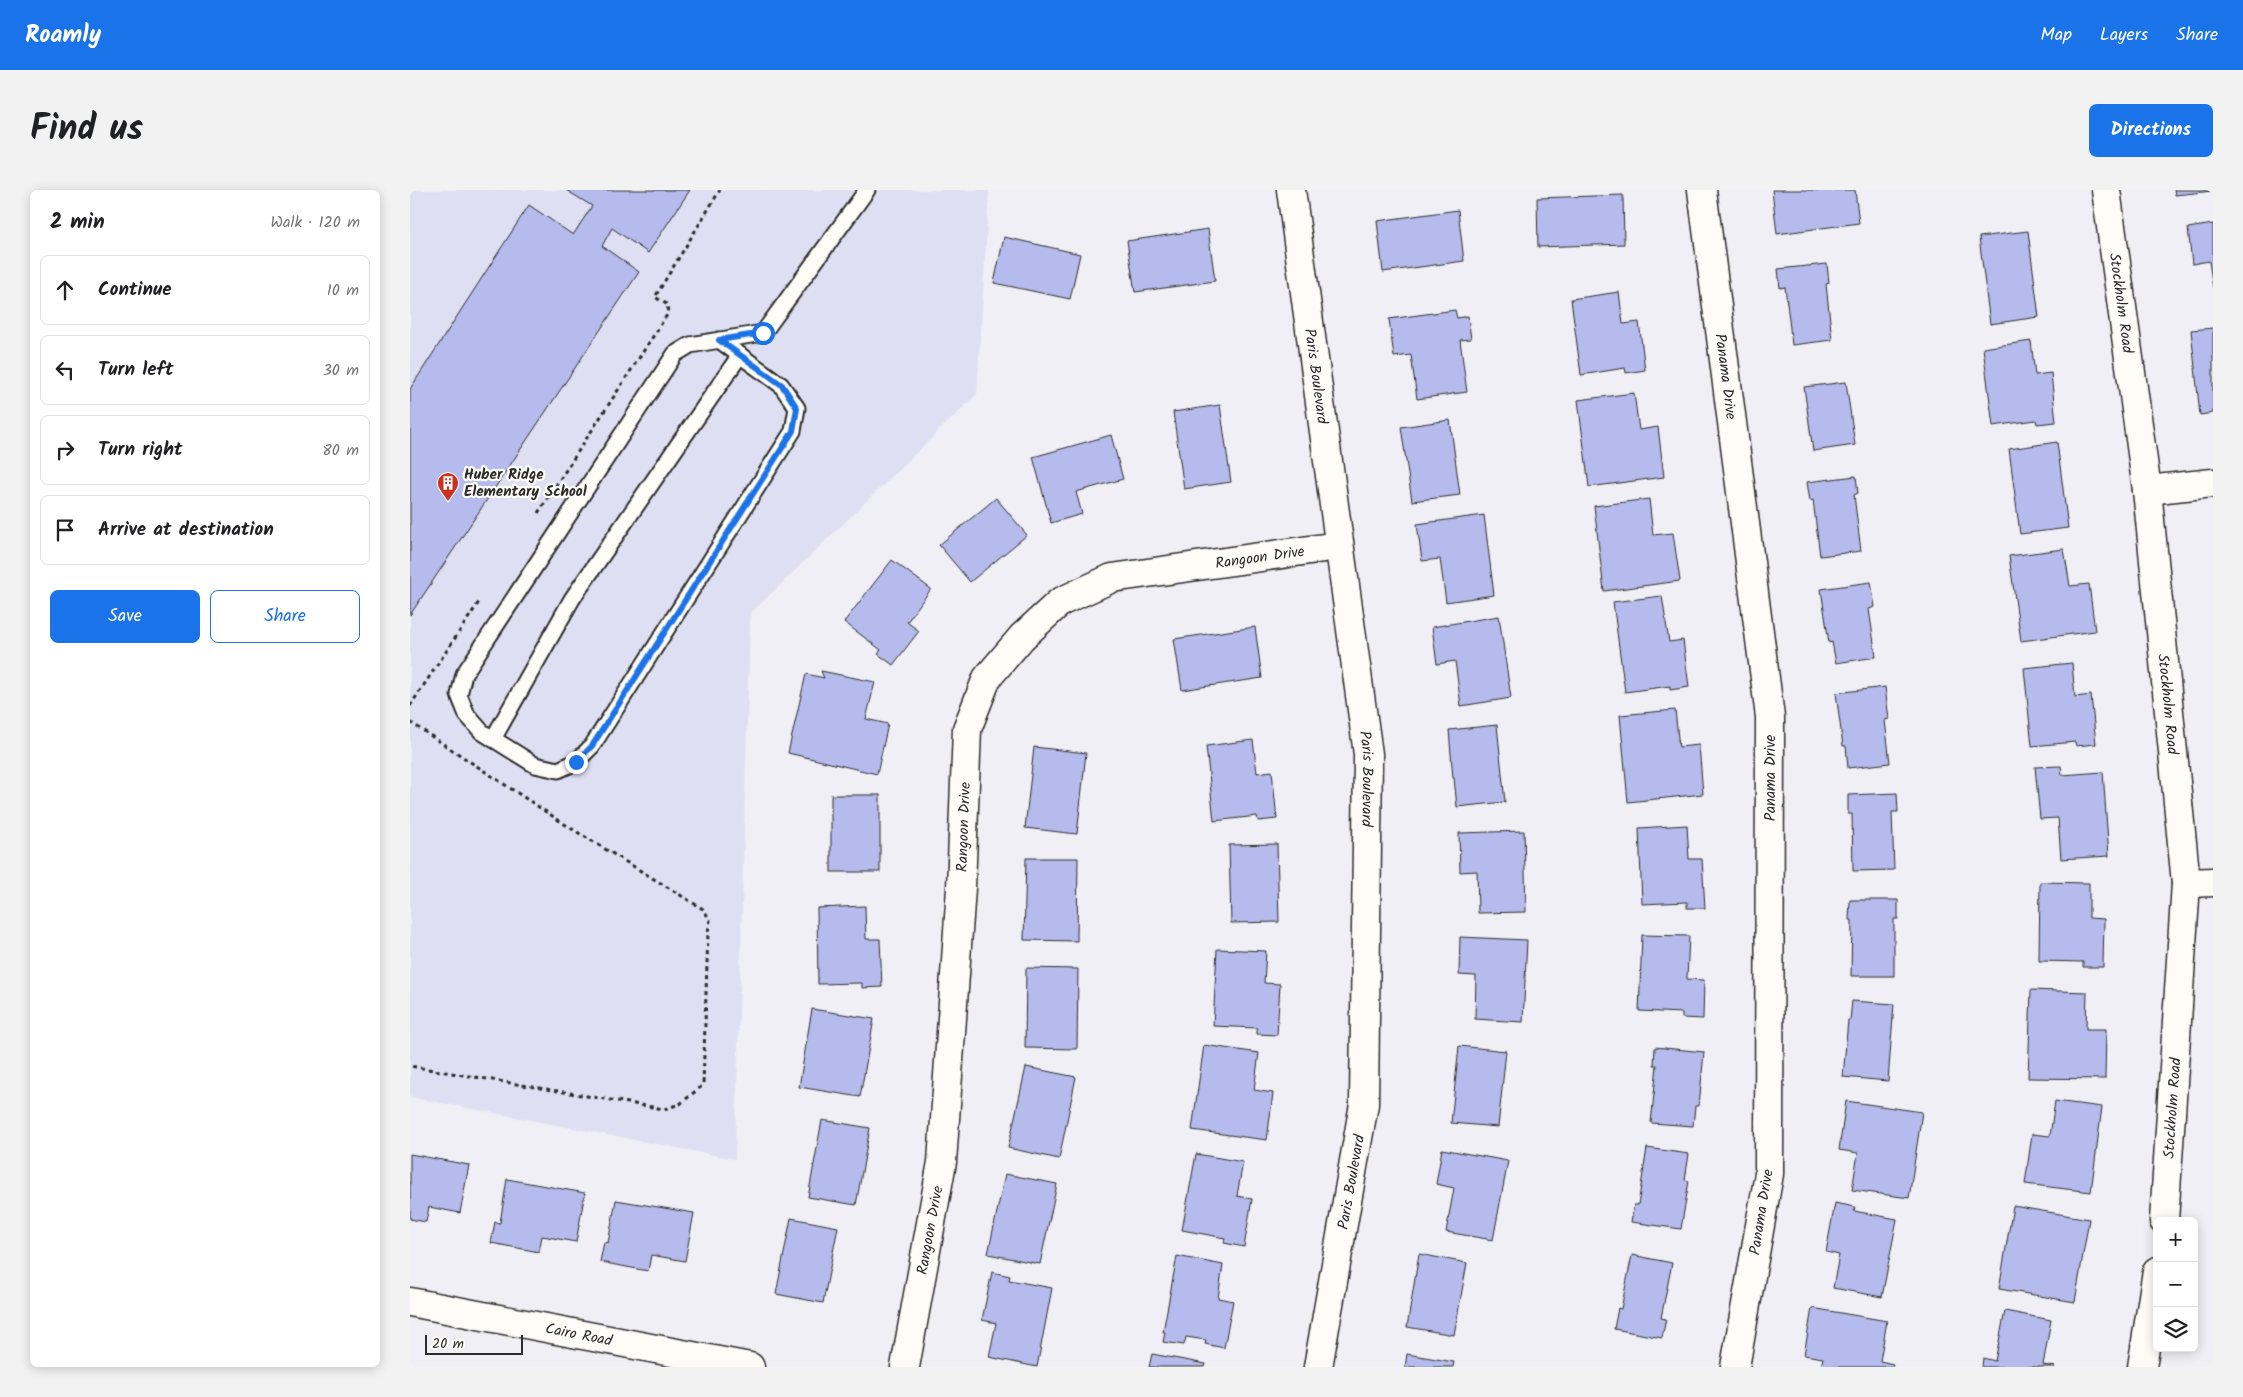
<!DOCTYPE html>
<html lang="en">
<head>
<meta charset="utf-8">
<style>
  :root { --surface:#fff; --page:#f2f2f2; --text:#202124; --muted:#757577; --line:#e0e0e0; --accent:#1a73e8 }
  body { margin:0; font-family:Kalam,sans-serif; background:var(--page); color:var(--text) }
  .controls { position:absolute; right:15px; bottom:15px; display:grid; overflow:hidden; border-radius:8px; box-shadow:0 2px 12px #0003 }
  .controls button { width:45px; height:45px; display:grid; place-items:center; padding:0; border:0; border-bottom:1px solid var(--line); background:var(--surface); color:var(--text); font:25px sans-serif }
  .scale { position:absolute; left:15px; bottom:12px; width:98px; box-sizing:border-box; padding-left:5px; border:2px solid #2b2b2b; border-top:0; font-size:14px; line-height:18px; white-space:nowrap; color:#2b2b2b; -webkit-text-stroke:4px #fdfcf7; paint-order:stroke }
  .stop { position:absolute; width:15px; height:15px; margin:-11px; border:4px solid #1a73e8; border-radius:50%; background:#fff }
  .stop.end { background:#1a73e8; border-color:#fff; box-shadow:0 1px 5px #0008 }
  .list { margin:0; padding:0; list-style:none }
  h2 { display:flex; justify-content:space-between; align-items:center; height:65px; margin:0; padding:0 20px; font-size:21px }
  h2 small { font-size:16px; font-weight:400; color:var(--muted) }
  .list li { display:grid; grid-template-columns:32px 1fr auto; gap:15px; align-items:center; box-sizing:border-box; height:70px; margin:0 10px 10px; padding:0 10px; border:1px solid var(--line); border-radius:8px }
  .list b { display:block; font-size:19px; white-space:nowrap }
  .list em { font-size:16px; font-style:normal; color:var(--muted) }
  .actions { display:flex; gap:10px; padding:15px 20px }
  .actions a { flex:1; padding:11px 0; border:1px solid var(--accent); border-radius:8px; text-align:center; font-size:18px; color:var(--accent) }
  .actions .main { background:var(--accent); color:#fff }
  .icon { flex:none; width:28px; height:28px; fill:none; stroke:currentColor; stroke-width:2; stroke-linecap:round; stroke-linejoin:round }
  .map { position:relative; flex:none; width:1803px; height:1177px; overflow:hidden; border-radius:8px }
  header { display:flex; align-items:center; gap:30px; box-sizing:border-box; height:70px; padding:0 25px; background:var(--accent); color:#fff }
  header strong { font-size:24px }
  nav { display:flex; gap:28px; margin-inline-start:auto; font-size:18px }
  .intro { display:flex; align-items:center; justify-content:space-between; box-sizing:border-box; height:120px; padding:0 30px }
  h1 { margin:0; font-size:35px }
  .button { padding:12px 22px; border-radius:8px; background:var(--accent); color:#fff; font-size:18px; font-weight:700 }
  main { display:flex; gap:30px; padding:0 30px }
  aside { flex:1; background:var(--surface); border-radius:8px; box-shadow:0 2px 12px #0003 }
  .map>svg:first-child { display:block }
  .built { fill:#dedff2 }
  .building { fill:#b5bbec; stroke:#2b2b2b }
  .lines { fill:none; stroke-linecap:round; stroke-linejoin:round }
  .lane-casing { stroke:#2b2b2b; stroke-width:19 }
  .street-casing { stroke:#2b2b2b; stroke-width:31 }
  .secondary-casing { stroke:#2b2b2b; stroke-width:31 }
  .path { stroke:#2b2b2b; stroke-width:3; stroke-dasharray:4 4; stroke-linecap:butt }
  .lane { stroke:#fdfcf7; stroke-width:15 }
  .street { stroke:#fdfcf7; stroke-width:28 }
  .secondary { stroke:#fdfcf7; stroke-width:28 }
  .route { stroke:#1a73e8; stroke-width:6 }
  .labels { text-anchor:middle; stroke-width:4.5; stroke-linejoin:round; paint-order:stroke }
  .street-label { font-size:15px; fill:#2b2b2b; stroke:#fdfcf7 }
  .poi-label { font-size:15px; font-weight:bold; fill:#2b2b2b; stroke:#fdfcf7; text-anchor:start }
</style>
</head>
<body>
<header>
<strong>Roamly</strong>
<nav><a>Map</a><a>Layers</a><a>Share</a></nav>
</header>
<div class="intro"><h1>Find us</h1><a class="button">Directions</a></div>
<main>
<aside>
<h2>2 min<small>Walk · 120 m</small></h2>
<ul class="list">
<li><svg class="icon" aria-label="ahead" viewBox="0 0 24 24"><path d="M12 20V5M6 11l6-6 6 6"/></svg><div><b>Continue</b></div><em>10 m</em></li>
<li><svg class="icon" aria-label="left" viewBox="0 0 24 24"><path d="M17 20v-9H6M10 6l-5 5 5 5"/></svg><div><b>Turn left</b></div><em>30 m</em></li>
<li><svg class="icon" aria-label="right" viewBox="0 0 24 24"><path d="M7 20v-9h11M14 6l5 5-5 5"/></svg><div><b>Turn right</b></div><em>80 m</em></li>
<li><svg class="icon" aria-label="arrive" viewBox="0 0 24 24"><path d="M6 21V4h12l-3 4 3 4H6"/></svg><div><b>Arrive at destination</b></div></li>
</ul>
<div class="actions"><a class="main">Save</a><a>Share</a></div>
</aside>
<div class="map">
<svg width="1803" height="1177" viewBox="0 0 1803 1177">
  <rect width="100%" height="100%" fill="#efeff5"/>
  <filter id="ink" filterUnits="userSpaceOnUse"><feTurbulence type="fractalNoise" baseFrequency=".02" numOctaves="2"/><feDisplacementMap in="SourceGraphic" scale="10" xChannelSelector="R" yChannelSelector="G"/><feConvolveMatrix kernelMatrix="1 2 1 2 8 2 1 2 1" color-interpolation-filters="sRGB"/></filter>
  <g filter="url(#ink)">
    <polygon class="built" points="0,0 579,0 567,204 340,424 325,969 0,907"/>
    <g class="building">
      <polygon points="156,0 280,0 238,63 202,38 192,56 229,82 0,425 0,199 119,15 163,45 182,16"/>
      <polygon points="1362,0 1445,0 1449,33 1367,44"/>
      <polygon points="1764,0 1803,0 1803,1 1765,5"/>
      <polygon points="1213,5 1214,54 1128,57 1127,8"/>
      <polygon points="1048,20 1054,71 973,82 967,31"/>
      <polygon points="1803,34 1803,98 1799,71 1782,74 1778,38"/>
      <polygon points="798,39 805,91 725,102 717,51"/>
      <polygon points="1618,41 1629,127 1580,134 1569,47"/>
      <polygon points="594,47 670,64 660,109 584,93"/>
      <polygon points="1417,74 1419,93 1416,94 1422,150 1382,155 1375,97 1370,98 1368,79"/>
      <polygon points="1209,102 1213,134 1229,132 1235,180 1216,183 1215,178 1171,185 1161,109"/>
      <polygon points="1045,120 1047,128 1058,126 1061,149 1050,150 1057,202 1007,209 1001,165 984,167 979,129"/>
      <polygon points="1803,138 1803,223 1790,225 1781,140"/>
      <polygon points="1621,151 1625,185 1641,183 1646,232 1627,234 1626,230 1583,236 1573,158"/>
      <polygon points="1436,192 1445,255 1403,261 1394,197"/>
      <polygon points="1224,203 1229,240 1248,237 1254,287 1179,297 1168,210"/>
      <polygon points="810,215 821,292 774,299 763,222"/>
      <polygon points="1040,230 1050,305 1002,311 991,237"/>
      <polygon points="701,245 713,289 666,302 672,324 641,333 623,267"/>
      <polygon points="1647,252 1658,338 1610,344 1599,259"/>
      <polygon points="1446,286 1448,303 1444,305 1451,361 1410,366 1403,310 1400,311 1397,292"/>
      <polygon points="586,308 617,345 560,392 529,355"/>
      <polygon points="1239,309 1243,345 1263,343 1270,391 1194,401 1184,316"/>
      <polygon points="1074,325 1084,405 1036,412 1030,369 1012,371 1007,334"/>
      <polygon points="1654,359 1660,396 1679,394 1685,441 1611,451 1599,366"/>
      <polygon points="482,370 521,399 497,432 509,441 483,475 468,464 471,460 434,432"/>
      <polygon points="1461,392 1465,417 1459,419 1466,467 1426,473 1422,452 1419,453 1411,399"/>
      <polygon points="1252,406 1259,452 1273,450 1279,497 1260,500 1260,496 1215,502 1203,412"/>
      <polygon points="1089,426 1101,508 1051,516 1045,471 1027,474 1022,437"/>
      <polygon points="845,437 852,488 772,500 764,449"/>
      <polygon points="1662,473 1665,507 1681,505 1686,554 1666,556 1665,552 1622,556 1614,478"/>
      <polygon points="411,481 465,492 456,529 478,534 467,584 378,563 396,484 414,488"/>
      <polygon points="1475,497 1479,529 1475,530 1480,573 1438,578 1436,556 1433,556 1426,503"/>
      <polygon points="1265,520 1269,557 1289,555 1293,604 1218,612 1210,525"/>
      <polygon points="1087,535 1095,612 1047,617 1044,588 1043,588 1039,540"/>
      <polygon points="843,550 847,583 862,581 867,629 848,631 847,626 804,631 796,556"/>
      <polygon points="624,557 676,563 667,644 615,638"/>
      <polygon points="1651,576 1652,585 1693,582 1699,666 1651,669 1648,628 1630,629 1625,577"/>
      <polygon points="1487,603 1488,622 1482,622 1484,680 1443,681 1442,624 1438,624 1438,605"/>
      <rect x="421" y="605" width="49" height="77"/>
      <polygon points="1277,635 1279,669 1292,669 1295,718 1277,718 1277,712 1232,714 1229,638"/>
      <polygon points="1114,641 1116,722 1068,723 1067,681 1050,682 1049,643"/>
      <polygon points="867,654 869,732 821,733 819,655"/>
      <polygon points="616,668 668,668 667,751 614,750"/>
      <polygon points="1630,692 1679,693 1679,728 1694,729 1693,777 1673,777 1673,772 1629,771"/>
      <polygon points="1440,710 1488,710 1488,729 1484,729 1484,786 1441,786 1442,730 1439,730"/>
      <polygon points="455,716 456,749 470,749 472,797 452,798 452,793 408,794 407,718"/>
      <polygon points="1232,745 1279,746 1277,789 1294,790 1293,829 1272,828 1272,823 1229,821"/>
      <polygon points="1050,747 1117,750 1113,832 1065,829 1066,786 1049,785"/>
      <polygon points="807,759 856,761 854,793 870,794 867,845 847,844 847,838 803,836"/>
      <polygon points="616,778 668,779 667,859 615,858"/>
      <polygon points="1621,800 1677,802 1676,839 1696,839 1695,889 1618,888"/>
      <polygon points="1442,811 1484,814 1478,891 1433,887 1438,830 1440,830"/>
      <polygon points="402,819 464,829 450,907 389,897"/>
      <polygon points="794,855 849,863 844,900 863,903 857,950 782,940"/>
      <polygon points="1049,856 1096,861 1088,937 1041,933"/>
      <polygon points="1245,857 1294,862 1289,916 1285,916 1283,936 1241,933 1247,875 1244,875"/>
      <polygon points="616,877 666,887 649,969 598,958"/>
      <polygon points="1436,911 1512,922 1499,1008 1442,1000 1448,963 1429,960"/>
      <polygon points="1645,911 1692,917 1681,1002 1615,994 1622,944 1640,946"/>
      <polygon points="412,930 460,938 446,1015 398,1007"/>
      <polygon points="1237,958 1279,964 1275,990 1279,991 1271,1039 1221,1032 1224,1015 1228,1015"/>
      <polygon points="1032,959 1098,971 1083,1050 1036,1042 1044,998 1026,994"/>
      <polygon points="0,964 59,975 50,1023 19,1017 16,1032 0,1029"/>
      <polygon points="786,964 833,972 827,1006 842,1009 834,1057 814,1053 815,1048 772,1040"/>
      <polygon points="595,984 647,994 630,1074 578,1064"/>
      <polygon points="97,989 175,1003 166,1052 132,1046 129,1062 81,1053 85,1032 90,1033"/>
      <polygon points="206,1010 284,1023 275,1071 241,1065 238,1081 190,1072 194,1052 198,1053"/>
      <polygon points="1425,1013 1445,1017 1444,1021 1487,1029 1472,1107 1423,1098 1429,1065 1416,1062"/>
      <polygon points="1603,1016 1679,1029 1665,1112 1589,1099"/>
      <polygon points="381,1028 428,1037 413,1113 366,1104"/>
      <polygon points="1009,1064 1057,1073 1044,1145 997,1137"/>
      <polygon points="1222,1065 1262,1073 1251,1128 1256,1129 1252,1148 1204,1139 1208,1118 1211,1119"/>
      <polygon points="767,1066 813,1075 808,1108 823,1111 814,1158 795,1154 796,1150 776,1147 774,1155 753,1152 755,1142 753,1142"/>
      <polygon points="582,1082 600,1086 599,1090 642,1098 627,1177 579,1167 586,1133 572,1130"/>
      <polygon points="1402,1118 1477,1131 1470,1171 1483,1174 1482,1177 1411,1177 1413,1168 1394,1165"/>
      <polygon points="1595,1121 1641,1130 1633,1175 1645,1177 1572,1177 1573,1168 1585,1171"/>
      <polygon points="742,1164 796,1174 795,1177 739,1177"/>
      <polygon points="997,1164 1044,1172 1043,1177 995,1177"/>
    </g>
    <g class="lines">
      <g class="lane-casing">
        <g id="lane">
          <polyline points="309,150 371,195 387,218 383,241 182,556 166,572 148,580 125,575 72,542 57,525 49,505 54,484 265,164 280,155 353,143 457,0"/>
          <polyline points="83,549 162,409 330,165"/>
        </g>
      </g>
      <g class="street-casing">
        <g id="street">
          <path id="s1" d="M 1292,0 L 1360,527 L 1359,984 L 1325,1177"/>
          <path id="s2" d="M 1696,0 L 1737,300 L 1776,693 L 1754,1031"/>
          <polyline points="1737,300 1803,293"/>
          <polyline points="1776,693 1803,692"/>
          <path id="s3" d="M 0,1112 L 340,1177"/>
          <path id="s4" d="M 495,1177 L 532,972 L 551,698 L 557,539 L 577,488 L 612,447 L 650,412 L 702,388 L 928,356"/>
          <polyline points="1732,1177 1747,1081"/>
        </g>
      </g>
      <g class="secondary-casing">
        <g id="secondary">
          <path id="s5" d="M 881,0 L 958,564 L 954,914 L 908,1177"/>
        </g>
      </g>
      <g class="path">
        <polyline points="128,323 257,125 258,115 245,107 310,0"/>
        <polyline points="0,516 69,412"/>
        <polyline points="0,532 159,637 293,719 300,730 298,743 293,895 270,914 254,919 0,876"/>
      </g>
      <use href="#lane" class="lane"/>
      <use href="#street" class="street"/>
      <use href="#secondary" class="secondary"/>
    </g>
  </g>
  <g class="lines" filter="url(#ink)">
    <polyline class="route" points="166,572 182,556 383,241 387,218 372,195 309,150 353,143"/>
  </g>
  <defs>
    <g id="building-pin" transform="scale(1.125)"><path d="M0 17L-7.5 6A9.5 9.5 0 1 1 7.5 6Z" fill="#c8321e" stroke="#fdfcf7"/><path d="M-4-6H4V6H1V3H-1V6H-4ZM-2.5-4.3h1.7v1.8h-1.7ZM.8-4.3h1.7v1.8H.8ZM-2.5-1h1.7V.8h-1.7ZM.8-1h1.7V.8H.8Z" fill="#fff"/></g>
  </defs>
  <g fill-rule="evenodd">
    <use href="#building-pin" x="38" y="293"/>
  </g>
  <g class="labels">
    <g class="street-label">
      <text dy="5" stroke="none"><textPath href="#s2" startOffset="114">Stockholm Road</textPath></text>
      <text dy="5" stroke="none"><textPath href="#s5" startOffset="188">Paris Boulevard</textPath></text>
      <text dy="5" stroke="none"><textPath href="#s1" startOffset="188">Panama Drive</textPath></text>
      <text dy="5" stroke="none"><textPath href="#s4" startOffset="1009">Rangoon Drive</textPath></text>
      <text dy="5" stroke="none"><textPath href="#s2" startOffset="518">Stockholm Road</textPath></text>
      <text dy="5" stroke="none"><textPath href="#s5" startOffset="594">Paris Boulevard</textPath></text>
      <text transform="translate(1360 588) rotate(-90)" y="5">Panama Drive</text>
      <text dy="5" stroke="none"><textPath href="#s4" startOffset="544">Rangoon Drive</textPath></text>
      <text transform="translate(1762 918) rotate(-86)" y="5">Stockholm Road</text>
      <text transform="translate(941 992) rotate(-80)" y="5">Paris Boulevard</text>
      <text transform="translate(1351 1022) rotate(-81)" y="5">Panama Drive</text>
      <text dy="5" stroke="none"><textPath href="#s4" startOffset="139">Rangoon Drive</textPath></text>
      <text dy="5" stroke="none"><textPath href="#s3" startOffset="172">Cairo Road</textPath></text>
    </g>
    <g class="poi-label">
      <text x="54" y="289">Huber Ridge<tspan x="54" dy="17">Elementary School</tspan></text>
    </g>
  </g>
</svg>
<div class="controls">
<button>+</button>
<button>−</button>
<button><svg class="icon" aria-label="layers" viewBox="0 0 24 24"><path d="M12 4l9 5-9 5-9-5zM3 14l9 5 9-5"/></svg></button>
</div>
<div class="scale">20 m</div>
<div class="stop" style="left:353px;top:143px"></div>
<div class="stop end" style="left:166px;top:572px"></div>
</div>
</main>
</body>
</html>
